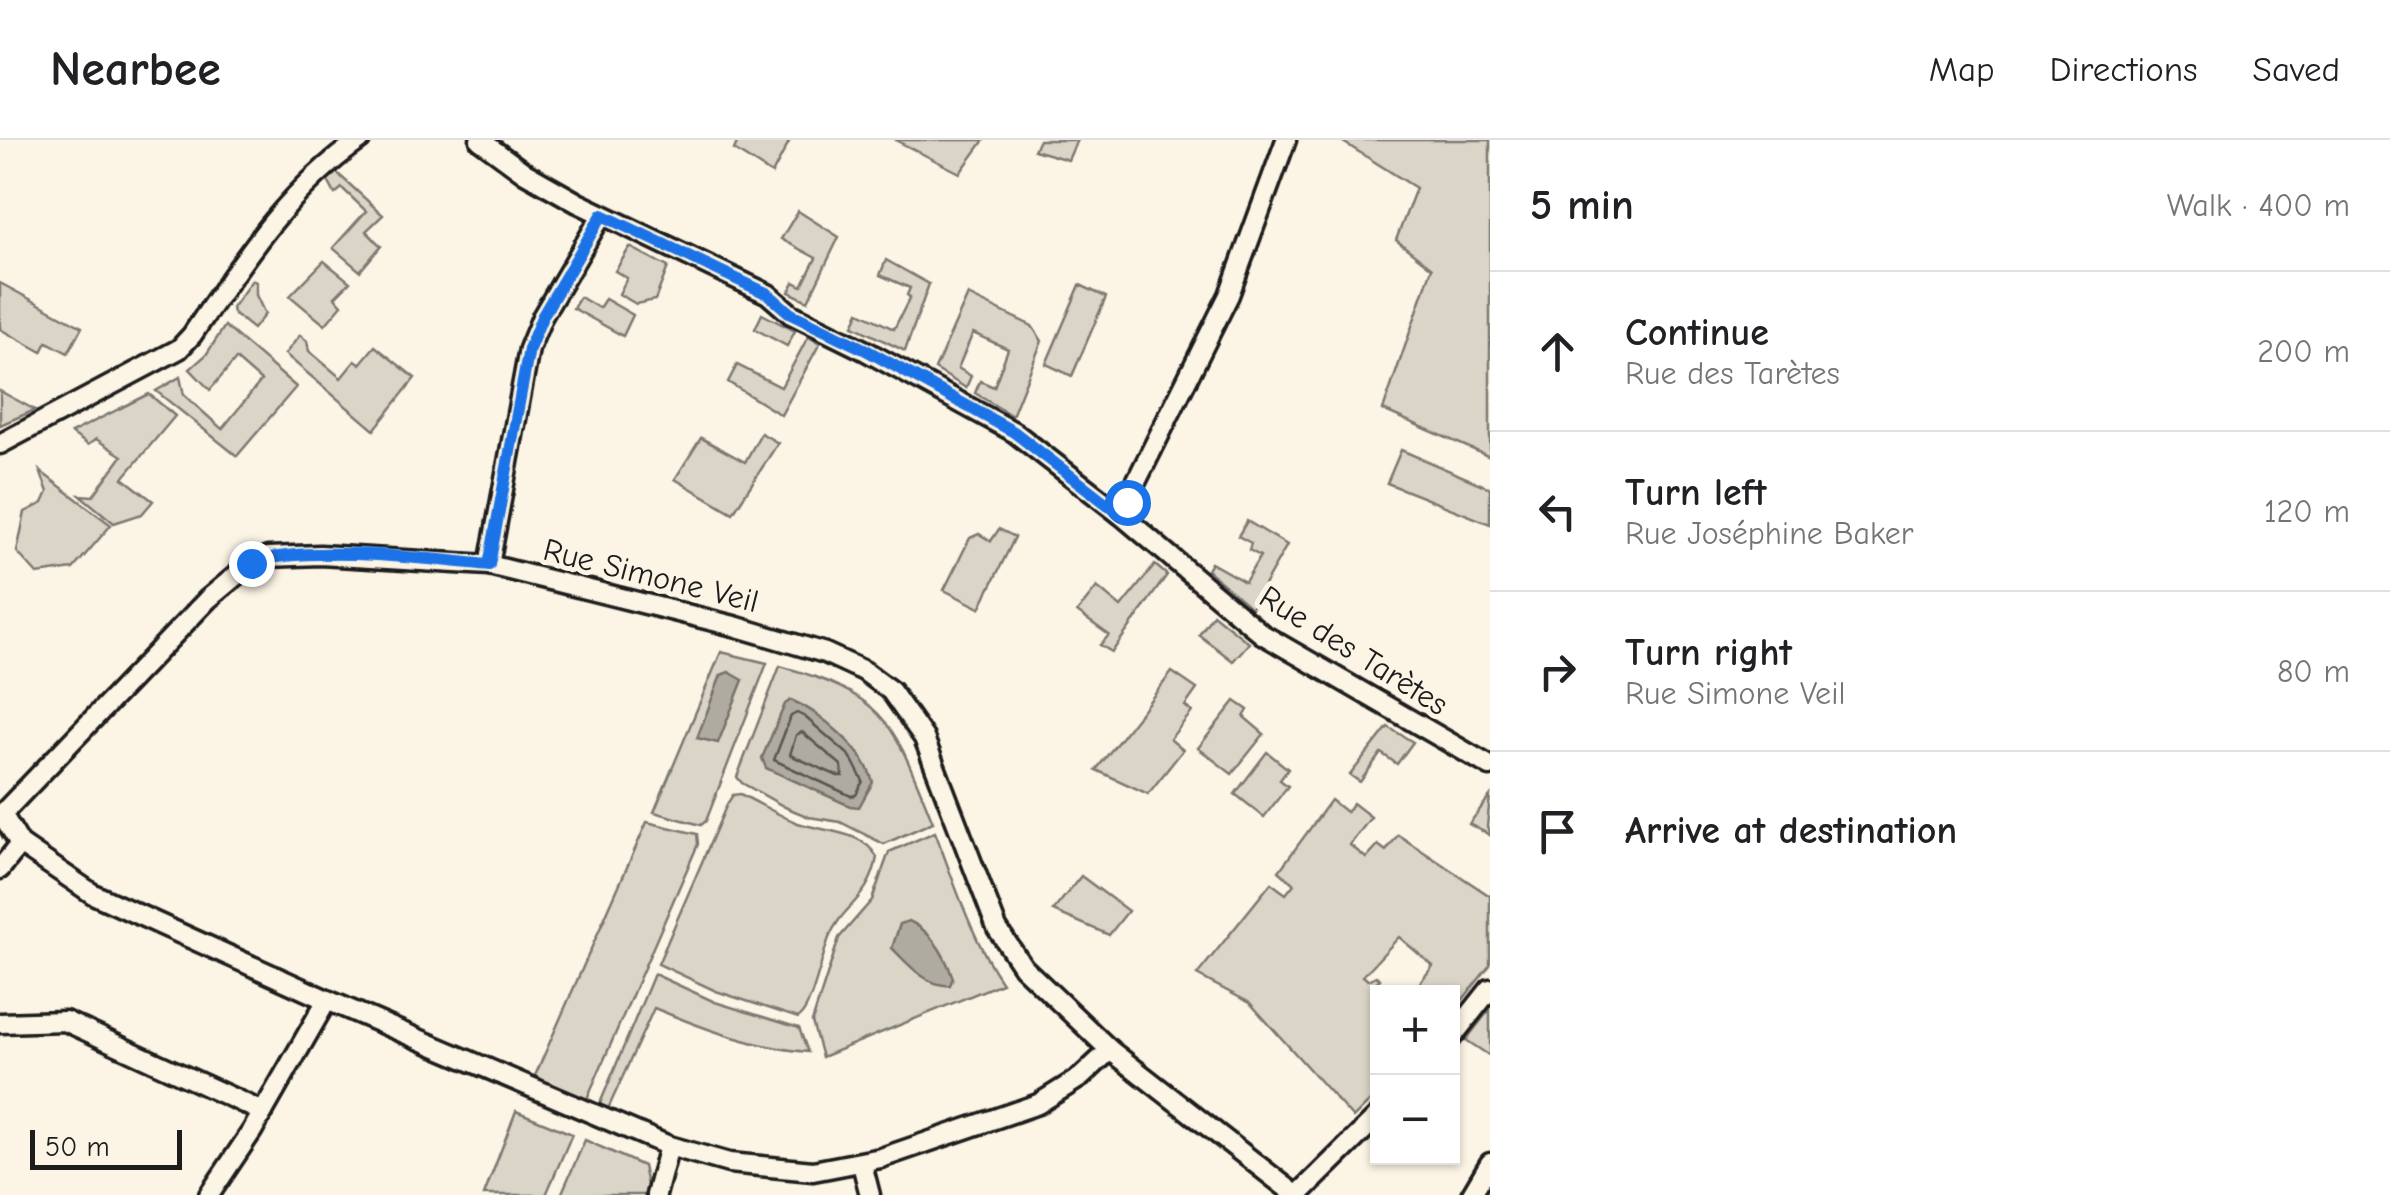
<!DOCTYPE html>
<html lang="en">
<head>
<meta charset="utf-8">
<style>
  :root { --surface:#fff; --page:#f6f6f6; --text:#202124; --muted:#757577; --line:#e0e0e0 }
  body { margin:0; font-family:"Comic Neue",sans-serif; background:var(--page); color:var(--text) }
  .controls { position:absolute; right:30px; bottom:30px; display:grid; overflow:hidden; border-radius:0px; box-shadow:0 2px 8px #0004 }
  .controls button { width:90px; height:90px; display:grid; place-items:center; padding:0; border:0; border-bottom:2px solid var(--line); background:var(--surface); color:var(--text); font:50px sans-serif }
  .scale { position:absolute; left:30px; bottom:25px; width:152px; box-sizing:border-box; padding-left:10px; border:5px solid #1c1c1c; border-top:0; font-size:28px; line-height:35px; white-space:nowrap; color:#1c1c1c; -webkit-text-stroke:8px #fcf5e5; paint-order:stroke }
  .stop { position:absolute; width:30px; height:30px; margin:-22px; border:8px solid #1a73e8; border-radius:50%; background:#fff }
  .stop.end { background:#1a73e8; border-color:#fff; box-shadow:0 2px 10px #0008 }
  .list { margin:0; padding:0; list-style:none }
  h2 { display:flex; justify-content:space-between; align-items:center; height:130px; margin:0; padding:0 40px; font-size:42px }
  h2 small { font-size:32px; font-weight:400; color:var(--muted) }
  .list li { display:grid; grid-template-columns:65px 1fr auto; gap:30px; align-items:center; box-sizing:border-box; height:160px; padding:0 40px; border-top:2px solid var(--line) }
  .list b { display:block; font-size:38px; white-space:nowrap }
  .list p { margin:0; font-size:32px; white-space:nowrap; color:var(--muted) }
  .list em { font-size:32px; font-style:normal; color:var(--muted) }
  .icon { flex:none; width:55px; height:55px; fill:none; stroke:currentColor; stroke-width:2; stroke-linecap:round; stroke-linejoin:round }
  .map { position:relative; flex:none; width:1490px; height:1055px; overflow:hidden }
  header { display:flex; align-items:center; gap:60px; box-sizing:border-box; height:140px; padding:0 50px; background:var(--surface); border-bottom:2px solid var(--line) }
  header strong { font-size:48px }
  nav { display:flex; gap:55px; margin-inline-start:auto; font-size:35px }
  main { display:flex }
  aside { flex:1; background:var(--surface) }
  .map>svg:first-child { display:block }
  .green { fill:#dbd5c8; stroke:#7c7872; stroke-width:2.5 }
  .water { fill:#b0aba1; stroke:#75726c; stroke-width:2.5 }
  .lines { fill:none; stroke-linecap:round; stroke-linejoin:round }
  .shore { stroke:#575551; stroke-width:2.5 }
  .minor-casing { stroke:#1c1c1c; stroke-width:25 }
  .minor { stroke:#fcf5e5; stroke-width:18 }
  .route { stroke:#1a73e8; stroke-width:12 }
  .labels { text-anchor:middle; stroke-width:10; stroke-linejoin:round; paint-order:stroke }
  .street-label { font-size:32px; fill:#1c1c1c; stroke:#fcf5e5 }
</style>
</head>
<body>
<header>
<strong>Nearbee</strong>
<nav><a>Map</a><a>Directions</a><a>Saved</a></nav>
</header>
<main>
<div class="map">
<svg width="1490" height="1055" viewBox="0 0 1490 1055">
  <rect width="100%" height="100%" fill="#fcf5e5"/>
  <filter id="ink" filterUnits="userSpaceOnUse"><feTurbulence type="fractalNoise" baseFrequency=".01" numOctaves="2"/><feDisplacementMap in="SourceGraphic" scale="20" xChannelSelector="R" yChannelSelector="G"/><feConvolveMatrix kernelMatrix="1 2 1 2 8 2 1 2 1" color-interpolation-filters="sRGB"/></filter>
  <g filter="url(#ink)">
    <g class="green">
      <polygon points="738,0 790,0 772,34 734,10"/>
      <polygon points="895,0 984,0 960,33"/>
      <polygon points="1039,0 1077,0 1068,20 1034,10"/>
      <polygon points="1340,0 1490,0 1490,317 1383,270 1432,128 1396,100 1416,48"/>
      <polygon points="335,31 383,75 366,91 381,106 360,131 333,108 366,71 342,48 335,54 327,39"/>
      <polygon points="798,71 839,97 808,161 789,152 794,142 802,146 816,118 781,99"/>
      <polygon points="630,107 668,127 655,160 636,164 619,154 627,138 615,131"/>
      <polygon points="886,120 929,144 905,211 853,186 859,172 894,189 910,157 907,155 910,148 880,135"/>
      <polygon points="324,121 350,142 335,157 342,165 325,185 290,156"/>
      <polygon points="252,140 256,142 256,155 265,174 253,189 233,173 232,168"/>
      <polygon points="0,143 82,187 68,213 47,202 42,212 0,189"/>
      <polygon points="1080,145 1106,157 1072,236 1046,224"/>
      <polygon points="968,155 1032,186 1042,201 1012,276 975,253 980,241 994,247 1008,209 973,193 958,228 971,236 966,248 935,229"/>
      <polygon points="580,157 599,168 605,159 633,175 623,196 573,168"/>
      <polygon points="762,174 795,191 787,206 755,189"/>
      <polygon points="225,186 296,247 237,316 156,251 180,237 184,255 222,289 261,241 236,219 210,250 190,229 206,215"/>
      <polygon points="300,195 307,201 309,211 341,238 355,221 360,224 375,206 415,238 374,290 285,214"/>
      <polygon points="808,197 820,203 781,275 728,242 737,225 781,247"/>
      <polygon points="0,251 35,270 0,285"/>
      <polygon points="149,254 175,276 123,338 153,361 142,374 114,383 80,355 93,356 122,316 96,299 88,305 71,293"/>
      <polygon points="761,293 778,303 733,373 675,339 701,298 745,322"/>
      <polygon points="1401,310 1490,348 1490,384 1387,343"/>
      <polygon points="40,331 111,385 73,429 37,434 17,412 25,372 43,363 48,352"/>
      <polygon points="1247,381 1287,405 1251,468 1207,430 1211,423 1245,442 1260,416 1249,410 1251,403 1238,396"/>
      <polygon points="999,389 1015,397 980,468 944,450 970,398 979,394 991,401"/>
      <polygon points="1155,425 1167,435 1112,512 1100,505 1109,495 1077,472 1097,447 1121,467"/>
      <polygon points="1213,474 1249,503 1233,521 1199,495"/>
      <polygon points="721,512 767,523 706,681 701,685 654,672"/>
      <path d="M 780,526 C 889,556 893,584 933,682 L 884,704 L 840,682 L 809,677 L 785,667 L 742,643 L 737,637 Z"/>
      <polygon points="1172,532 1197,549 1185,566 1192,572 1170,599 1183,610 1148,654 1096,630"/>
      <polygon points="1235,561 1248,570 1244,577 1264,594 1232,634 1198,608"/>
      <polygon points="1388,587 1413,602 1397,624 1381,613 1360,642 1350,635"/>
      <polygon points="1267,612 1288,629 1280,640 1288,646 1264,677 1235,654"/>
      <path d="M 740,654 C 759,663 778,675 798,683 C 824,692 862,690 877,717 C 870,760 842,765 829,798 C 822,816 811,871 798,878 L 716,851 L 658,824 L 727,664 L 733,655 Z"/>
      <polygon points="1490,656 1487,687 1490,695 1469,684"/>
      <polygon points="1331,660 1346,672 1353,663 1371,677 1350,705 1366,718 1378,705 1386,711 1398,695 1490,756 1490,825 1453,872 1452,852 1418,852 1415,849 1433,826 1399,797 1363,836 1368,840 1376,836 1380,839 1372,847 1378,852 1377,954 1353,978 1250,863 1197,835 1271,743 1286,754 1294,744 1279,731"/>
      <polygon points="647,682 697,694 698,704 586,961 534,938"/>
      <path d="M 935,692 C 955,744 971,797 1002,843 L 822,917 L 812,882 L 839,798 L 872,760 L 889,712 Z"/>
      <polygon points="1081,736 1128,771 1109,795 1053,771"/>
      <path d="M 654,834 L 715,862 L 799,888 L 808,912 C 752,907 705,889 654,868 L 608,969 L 599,966 Z"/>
      <polygon points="1490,869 1490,916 1466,900"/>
      <polygon points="516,971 572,994 546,1055 484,1055"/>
      <polygon points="585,1000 643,1026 649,1055 561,1055"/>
    </g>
    <g class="water">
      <polygon points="729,532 743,540 718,603 697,598 721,535"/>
      <path d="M 791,560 C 820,572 865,610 873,642 L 859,667 L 850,666 L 766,628 L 762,618 L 785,564 Z"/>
      <path d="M 909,781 C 931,791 945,815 953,838 L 950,845 C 928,848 907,823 892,808 L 900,784 Z"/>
    </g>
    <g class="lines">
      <g class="shore">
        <polygon points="797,573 805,577 850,616 863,641 856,655 851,656 774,620 791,576"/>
        <polygon points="802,592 841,625 843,636 838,636 790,615 796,595"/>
      </g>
      <g class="minor-casing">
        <g id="minor">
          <polyline points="480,0 525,33 578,63 768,154 791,174 866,211 1014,292 1120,374 1262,494 1490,626"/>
          <path d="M 0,304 L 179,209 L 192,195 C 241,123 287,50 360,0"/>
          <polyline points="1120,374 1229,155 1286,0"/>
          <polyline points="489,425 529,209 542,177 602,75"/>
          <polyline points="2,674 208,459 251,423 268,417 320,415 489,425 734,486 825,513 864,531 891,551 924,598 997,788 1023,827 1110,910 1296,1055"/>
          <polyline points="2,674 20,704 93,754 327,860 669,1006 729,1023 813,1031 881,1018 1038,964 1081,937 1110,910"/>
          <polyline points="0,729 20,704"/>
          <polyline points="0,883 65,881 263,972"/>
          <polyline points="1452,897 1490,849"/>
          <polyline points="862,1024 870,1055"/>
          <polyline points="209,1055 252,991 327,860"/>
          <polyline points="656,1055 669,1006"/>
          <polyline points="1298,1055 1378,976"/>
          <polyline points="1471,1055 1490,1023"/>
        </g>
      </g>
      <use href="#minor" class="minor"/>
    </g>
  </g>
  <g class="lines" filter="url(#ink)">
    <path class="route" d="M 251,423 C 307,404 428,419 489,425 L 529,209 L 542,177 L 602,75 L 768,154 L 791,174 L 866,210 L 1014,292 L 1120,374 L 1127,362"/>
  </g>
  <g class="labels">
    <g class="street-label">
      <text transform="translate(651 435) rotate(14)" y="11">Rue Simone Veil</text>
      <text transform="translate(1354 510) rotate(32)" y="11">Rue des Tarètes</text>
    </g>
  </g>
</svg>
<div class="controls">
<button>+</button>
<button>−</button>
</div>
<div class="scale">50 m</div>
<div class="stop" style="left:1127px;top:362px"></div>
<div class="stop end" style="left:251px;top:423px"></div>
</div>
<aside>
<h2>5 min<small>Walk · 400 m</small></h2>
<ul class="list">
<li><svg class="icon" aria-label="ahead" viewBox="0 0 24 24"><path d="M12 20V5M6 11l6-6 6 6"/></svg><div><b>Continue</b><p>Rue des Tarètes</p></div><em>200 m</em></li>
<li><svg class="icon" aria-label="left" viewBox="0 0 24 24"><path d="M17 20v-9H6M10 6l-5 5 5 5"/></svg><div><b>Turn left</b><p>Rue Joséphine Baker</p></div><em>120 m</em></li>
<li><svg class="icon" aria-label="right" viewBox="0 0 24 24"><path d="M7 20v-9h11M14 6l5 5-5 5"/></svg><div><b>Turn right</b><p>Rue Simone Veil</p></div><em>80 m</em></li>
<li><svg class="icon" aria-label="arrive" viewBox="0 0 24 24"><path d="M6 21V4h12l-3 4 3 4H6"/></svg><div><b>Arrive at destination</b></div></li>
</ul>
</aside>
</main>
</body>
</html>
